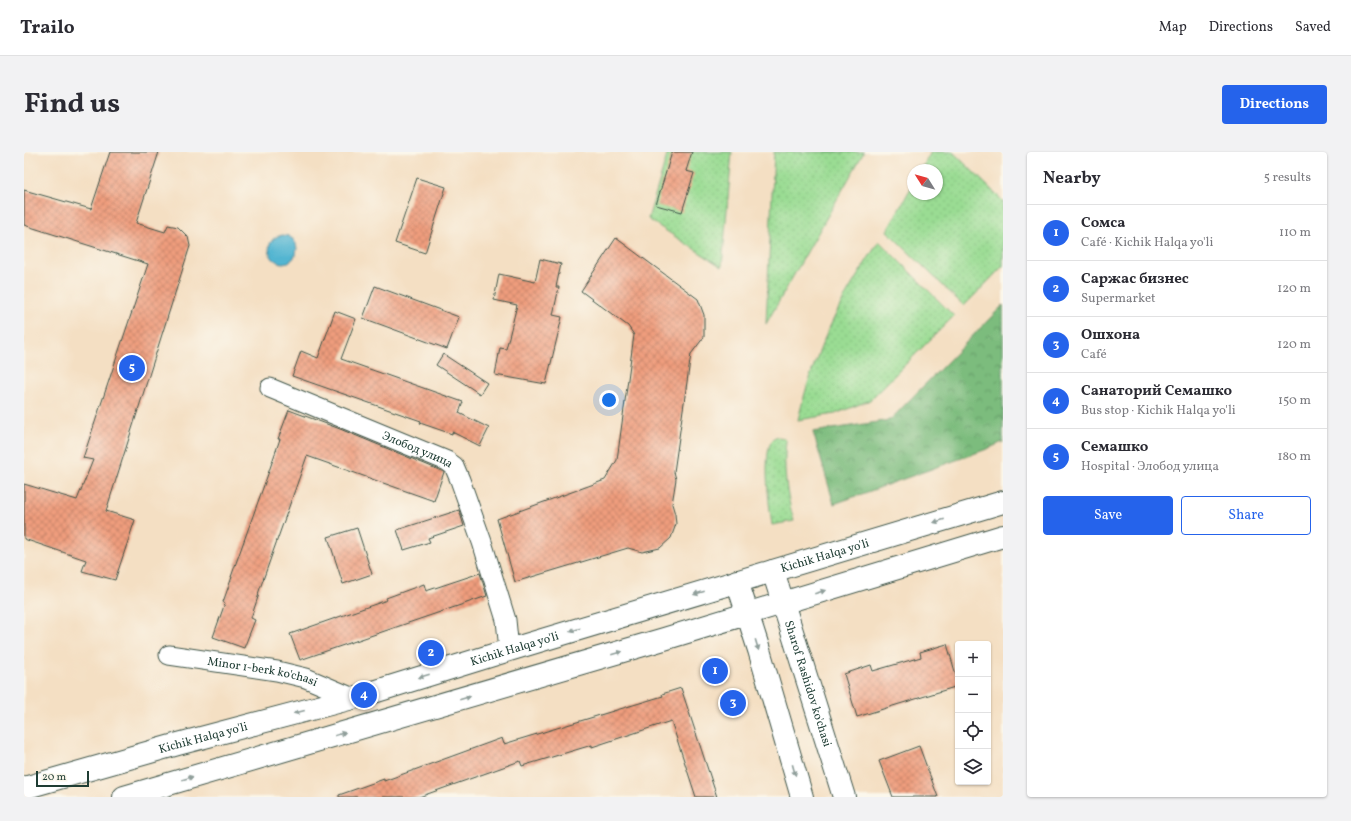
<!DOCTYPE html>
<html lang="en">
<head>
<meta charset="utf-8">
<style>
  :root { --surface:#fff; --page:#f2f2f3; --text:#2b2b33; --muted:#7c7c81; --line:#e1e1e2; --accent:#2563eb }
  body { margin:0; font-family:Vollkorn,serif; background:var(--page); color:var(--text) }
  .controls { position:absolute; right:12px; bottom:12px; display:grid; overflow:hidden; border-radius:4px; box-shadow:0 1px 3px #0004 }
  .controls button { width:36px; height:36px; display:grid; place-items:center; padding:0; border:0; border-bottom:1px solid var(--line); background:var(--surface); color:var(--text); font:20px sans-serif }
  .compass { position:absolute; left:883px; top:12px; width:36px; height:36px; border-radius:50%; background:var(--surface); box-shadow:0 1px 3px #0004; rotate:307deg }
  .scale { position:absolute; left:12px; bottom:10px; width:53px; box-sizing:border-box; padding-left:4px; border:2px solid #1f3d34; border-top:0; font-size:11px; line-height:14px; white-space:nowrap; color:#1f3d34; -webkit-text-stroke:3px #fbf7ec; paint-order:stroke }
  .you { position:absolute; left:585px; top:248px; width:14px; height:14px; margin:-10px; border:3px solid #fff; border-radius:50%; background:#1a73e8; box-shadow:0 0 0 6px #1a73e833 }
  .badge { display:grid; place-items:center; width:26px; height:26px; border-radius:50%; background:var(--accent); color:#fff; font-size:13px; font-weight:700 }
  .pin { position:absolute; translate:-50% -50%; border:2px solid #fff; box-shadow:0 1px 4px #0006 }
  .list { margin:0; padding:0; list-style:none }
  h2 { display:flex; justify-content:space-between; align-items:center; height:52px; margin:0; padding:0 16px; font-size:17px }
  h2 small { font-size:13px; font-weight:400; color:var(--muted) }
  .list li { display:grid; grid-template-columns:26px 1fr auto; gap:12px; align-items:center; box-sizing:border-box; height:56px; padding:0 16px; border-top:1px solid var(--line) }
  .list b { display:block; font-size:15px; white-space:nowrap }
  .list p { margin:0; font-size:13px; white-space:nowrap; color:var(--muted) }
  .list em { font-size:13px; font-style:normal; color:var(--muted) }
  .actions { display:flex; gap:8px; padding:12px 16px }
  .actions a { flex:1; padding:9px 0; border:1px solid var(--accent); border-radius:4px; text-align:center; font-size:14px; color:var(--accent) }
  .actions .main { background:var(--accent); color:#fff }
  .icon { flex:none; width:22px; height:22px; fill:none; stroke:currentColor; stroke-width:2; stroke-linecap:round; stroke-linejoin:round }
  .map { position:relative; flex:none; width:979px; height:645px; overflow:hidden; border-radius:4px }
  header { display:flex; align-items:center; gap:24px; box-sizing:border-box; height:56px; padding:0 20px; background:var(--surface); border-bottom:1px solid var(--line) }
  header strong { font-size:19px }
  nav { display:flex; gap:22px; margin-inline-start:auto; font-size:14px }
  .intro { display:flex; align-items:center; justify-content:space-between; box-sizing:border-box; height:96px; padding:0 24px }
  h1 { margin:0; font-size:28px }
  .button { padding:10px 18px; border-radius:4px; background:var(--accent); color:#fff; font-size:14px; font-weight:700 }
  main { display:flex; gap:24px; padding:0 24px }
  aside { flex:1; background:var(--surface); border-radius:4px; box-shadow:0 1px 3px #0004 }
  .map>svg:first-child { display:block }
  .grass { fill:url(#grass-dots); stroke:#5c8c64 }
  .forest { fill:url(#forest-crowns); stroke:#4d7c58 }
  .water { fill:#52b5d1; stroke:#387982 }
  .building { fill:url(#building-cross-hatch) }
  .lines { fill:none; stroke-linecap:round; stroke-linejoin:round }
  .minor-casing { stroke:#3f5549; stroke-width:21 }
  .major-casing { stroke:#3f5549; stroke-width:24 }
  .highway-casing { stroke:#3f5549; stroke-width:24 }
  .minor { stroke:#fff; stroke-width:19 }
  .major { stroke:#fff; stroke-width:22 }
  .highway { stroke:#fff; stroke-width:22 }
  .oneway { fill:#8f9e9a }
  .labels { text-anchor:middle; stroke-width:4; stroke-linejoin:round; paint-order:stroke }
  .street-label { font-size:12px; fill:#1f3d34; stroke:#fbf7ec }
</style>
</head>
<body>
<header>
<strong>Trailo</strong>
<nav><a>Map</a><a>Directions</a><a>Saved</a></nav>
</header>
<div class="intro"><h1>Find us</h1><a class="button">Directions</a></div>
<main>
<div class="map">
<svg width="979" height="645" viewBox="0 0 979 645">
  <defs>
    <pattern id="grass-dots" width="8" height="8" patternUnits="userSpaceOnUse"><rect width="8" height="8" fill="#9adc93"/><path d="M2 2h.1M6 6h.1" fill="none" stroke="#84be7f" stroke-width="1.8" stroke-linecap="round"/></pattern>
    <pattern id="forest-crowns" width="20" height="18" patternUnits="userSpaceOnUse"><rect width="20" height="18" fill="#7bbc7d"/><path d="M2 6a3 3 0 1 1 6 0M12 15a3 3 0 1 1 6 0" fill="none" stroke="#649a67"/></pattern>
    <pattern id="building-cross-hatch" width="8" height="8" patternUnits="userSpaceOnUse"><rect width="8" height="8" fill="#ef9d7d"/><path d="M0 0l8 8M0 8l8-8" fill="none" stroke="#c18167"/></pattern>
  </defs>
  <rect width="100%" height="100%" fill="#fbf7ec"/>
  <filter id="ink" filterUnits="userSpaceOnUse"><feTurbulence type="fractalNoise" baseFrequency=".025" numOctaves="2"/><feDisplacementMap in="SourceGraphic" scale="8" xChannelSelector="R" yChannelSelector="G"/><feConvolveMatrix kernelMatrix="1 2 1 2 8 2 1 2 1" color-interpolation-filters="sRGB"/></filter>
  <filter id="wash" filterUnits="userSpaceOnUse"><feTurbulence type="fractalNoise" baseFrequency=".012" numOctaves="4" result="noise"/><feDisplacementMap in="SourceGraphic" scale="16" xChannelSelector="R" yChannelSelector="G"/><feGaussianBlur stdDeviation="0.9" result="paint"/><feColorMatrix in="noise" values="0 0 0 0 0 0 0 0 0 0 0 0 0 0 0 0 0 1.4 0 .05"/><feComposite in="paint" operator="in"/></filter>
  <g filter="url(#wash)">
    <rect width="100%" height="100%" fill="#f4dfc3"/>
    <g class="grass">
      <polygon points="644,0 708,0 698,115 624,67"/>
      <polygon points="750,0 840,0 742,172"/>
      <polygon points="907,0 929,0 979,49 979,114 940,154 863,79 889,32 889,42 913,42 913,18 897,18"/>
      <path d="M 855,89 L 930,164 L 846,248 L 811,262 L 774,268 C 783,229 796,193 814,158 C 826,134 841,112 855,89 Z"/>
      <path d="M 755,285 L 759,286 L 762,288 C 759,316 762,342 770,369 L 748,373 C 745,354 739,306 747,290 C 749,287 752,285 755,285 Z"/>
    </g>
    <polygon class="forest" points="979,153 979,290 963,297 810,352 789,280 866,268"/>
    <circle class="water" cx="259" cy="97" r="14"/>
    <g id="blocks">
      <g class="building">
        <polygon points="86,0 135,0 112,71 141,80 144,73 154,75 164,85 166,94 82,359 111,368 91,428 58,419 62,408 0,387 0,332 53,348 69,308 59,306 124,112 0,73 0,38 67,57"/>
        <polygon points="648,0 668,0 662,19 670,21 658,60 632,53"/>
        <polygon points="393,26 422,35 401,101 371,91"/>
        <polygon points="592,86 674,147 680,163 680,185 667,202 650,320 652,327 648,352 651,362 652,372 647,386 636,396 618,400 604,396 491,430 473,367 581,328 593,308 610,183 604,174 557,139"/>
        <polygon points="516,107 537,112 532,135 535,135 529,163 538,165 522,232 471,223 476,196 482,197 493,153 470,148 475,122 511,130"/>
        <polygon points="351,134 435,165 423,197 339,166"/>
        <polygon points="311,159 332,167 317,207 439,250 435,261 465,276 456,294 428,280 428,282 396,271 397,269 268,224 277,199 294,206"/>
        <polygon points="419,202 463,231 456,242 412,213"/>
        <polygon points="265,258 316,277 420,320 410,349 283,304 234,442 235,442 227,466 231,468 220,496 189,485 201,451 199,450 208,425 207,425 244,322 256,287 254,287"/>
        <polygon points="435,358 440,374 404,386 406,390 380,398 373,378"/>
        <polygon points="333,376 348,422 319,432 304,385"/>
        <polygon points="456,421 463,444 276,508 266,482 363,448 362,446 400,432 402,439"/>
        <polygon points="923,492 934,530 934,534 833,565 820,522 847,513 849,519 897,505 896,500"/>
        <polygon points="657,536 693,645 672,645 647,569 568,595 568,593 498,614 496,609 395,645 315,645 315,643 360,627 360,629 478,586 480,592 639,544 638,542"/>
        <polygon points="895,594 914,645 869,645 855,609"/>
      </g>
    </g>
  </g>
  <g filter="url(#ink)">
    <use href="#blocks" fill-opacity="0" stroke="#3f5549" stroke-width="1"/>
    <g class="lines">
      <g class="minor-casing">
        <g id="minor">
          <path id="s1" d="M 246,236 L 423,309 L 430,314 L 436,328 L 458,390 L 482,468 L 485,498"/>
          <path id="s2" d="M 145,503 L 253,519 L 282,526 L 329,546"/>
        </g>
      </g>
      <g class="major-casing">
        <g id="major">
          <path id="s3" d="M 749,419 L 820,645"/>
          <polyline points="713,429 735,498 778,645"/>
        </g>
      </g>
      <g class="highway-casing">
        <g id="highway">
          <path id="s4" d="M 0,636 L 154,592 L 340,543 L 485,498 L 979,350"/>
          <polyline points="100,645 640,487 979,384"/>
        </g>
      </g>
      <use href="#minor" class="minor"/>
      <use href="#major" class="major"/>
      <use href="#highway" class="highway"/>
    </g>
    <defs><path id="oneway-solid" d="M-6-.8H1V-3.2L6.5 0L1 3.2V.8H-6Z"/></defs>
    <g class="oneway">
      <use href="#oneway-solid" transform="translate(915 369) rotate(163)"/>
      <use href="#oneway-solid" transform="translate(796 440) rotate(-17)"/>
      <use href="#oneway-solid" transform="translate(675 441) rotate(163)"/>
      <use href="#oneway-solid" transform="translate(551 478) rotate(163)"/>
      <use href="#oneway-solid" transform="translate(733 493) rotate(73)"/>
      <use href="#oneway-solid" transform="translate(593 501) rotate(-16)"/>
      <use href="#oneway-solid" transform="translate(400 524) rotate(163)"/>
      <use href="#oneway-solid" transform="translate(441 546) rotate(-16)"/>
      <use href="#oneway-solid" transform="translate(275 560) rotate(165)"/>
      <use href="#oneway-solid" transform="translate(316 582) rotate(-16)"/>
      <use href="#oneway-solid" transform="translate(770 618) rotate(74)"/>
      <use href="#oneway-solid" transform="translate(164 626) rotate(-16)"/>
    </g>
  </g>
  <g class="labels">
    <g class="street-label">
      <text dy="4" stroke="none"><textPath href="#s1" startOffset="160">Элобод улица</textPath></text>
      <text dy="4" stroke="none"><textPath href="#s4" startOffset="834">Kichik Halqa yo'li</textPath></text>
      <text dy="4" stroke="none"><textPath href="#s4" startOffset="510">Kichik Halqa yo'li</textPath></text>
      <text dy="4" stroke="none"><textPath href="#s2" startOffset="95">Minor 1-berk ko'chasi</textPath></text>
      <text dy="4" stroke="none"><textPath href="#s3" startOffset="118">Sharof Rashidov ko'chasi</textPath></text>
      <text dy="4" stroke="none"><textPath href="#s4" startOffset="186">Kichik Halqa yo'li</textPath></text>
    </g>
  </g>
</svg>
<div class="controls">
<button>+</button>
<button>−</button>
<button><svg class="icon" aria-label="locate" viewBox="0 0 24 24"><circle cx="12" cy="12" r="6"/><path d="M12 2v4M12 18v4M2 12h4M18 12h4"/></svg></button>
<button><svg class="icon" aria-label="layers" viewBox="0 0 24 24"><path d="M12 4l9 5-9 5-9-5zM3 14l9 5 9-5"/></svg></button>
</div>
<svg class="compass" viewBox="-18 -18 36 36"><path d="M0-13l5 13h-10z" fill="#e53935"/><path d="M0 13l5-13h-10z" fill="#7c7c81"/></svg>
<div class="scale">20 m</div>
<div class="you"></div>
<div class="pin badge" style="left:691px;top:519px">1</div>
<div class="pin badge" style="left:407px;top:501px">2</div>
<div class="pin badge" style="left:709px;top:551px">3</div>
<div class="pin badge" style="left:340px;top:543px">4</div>
<div class="pin badge" style="left:108px;top:216px">5</div>
</div>
<aside>
<h2>Nearby<small>5 results</small></h2>
<ul class="list">
<li><span class="badge">1</span><div><b>Сомса</b><p>Café · Kichik Halqa yo'li</p></div><em>110 m</em></li>
<li><span class="badge">2</span><div><b>Саржас бизнес</b><p>Supermarket</p></div><em>120 m</em></li>
<li><span class="badge">3</span><div><b>Ошхона</b><p>Café</p></div><em>120 m</em></li>
<li><span class="badge">4</span><div><b>Санаторий Семашко</b><p>Bus stop · Kichik Halqa yo'li</p></div><em>150 m</em></li>
<li><span class="badge">5</span><div><b>Семашко</b><p>Hospital · Элобод улица</p></div><em>180 m</em></li>
</ul>
<div class="actions"><a class="main">Save</a><a>Share</a></div>
</aside>
</main>
</body>
</html>
